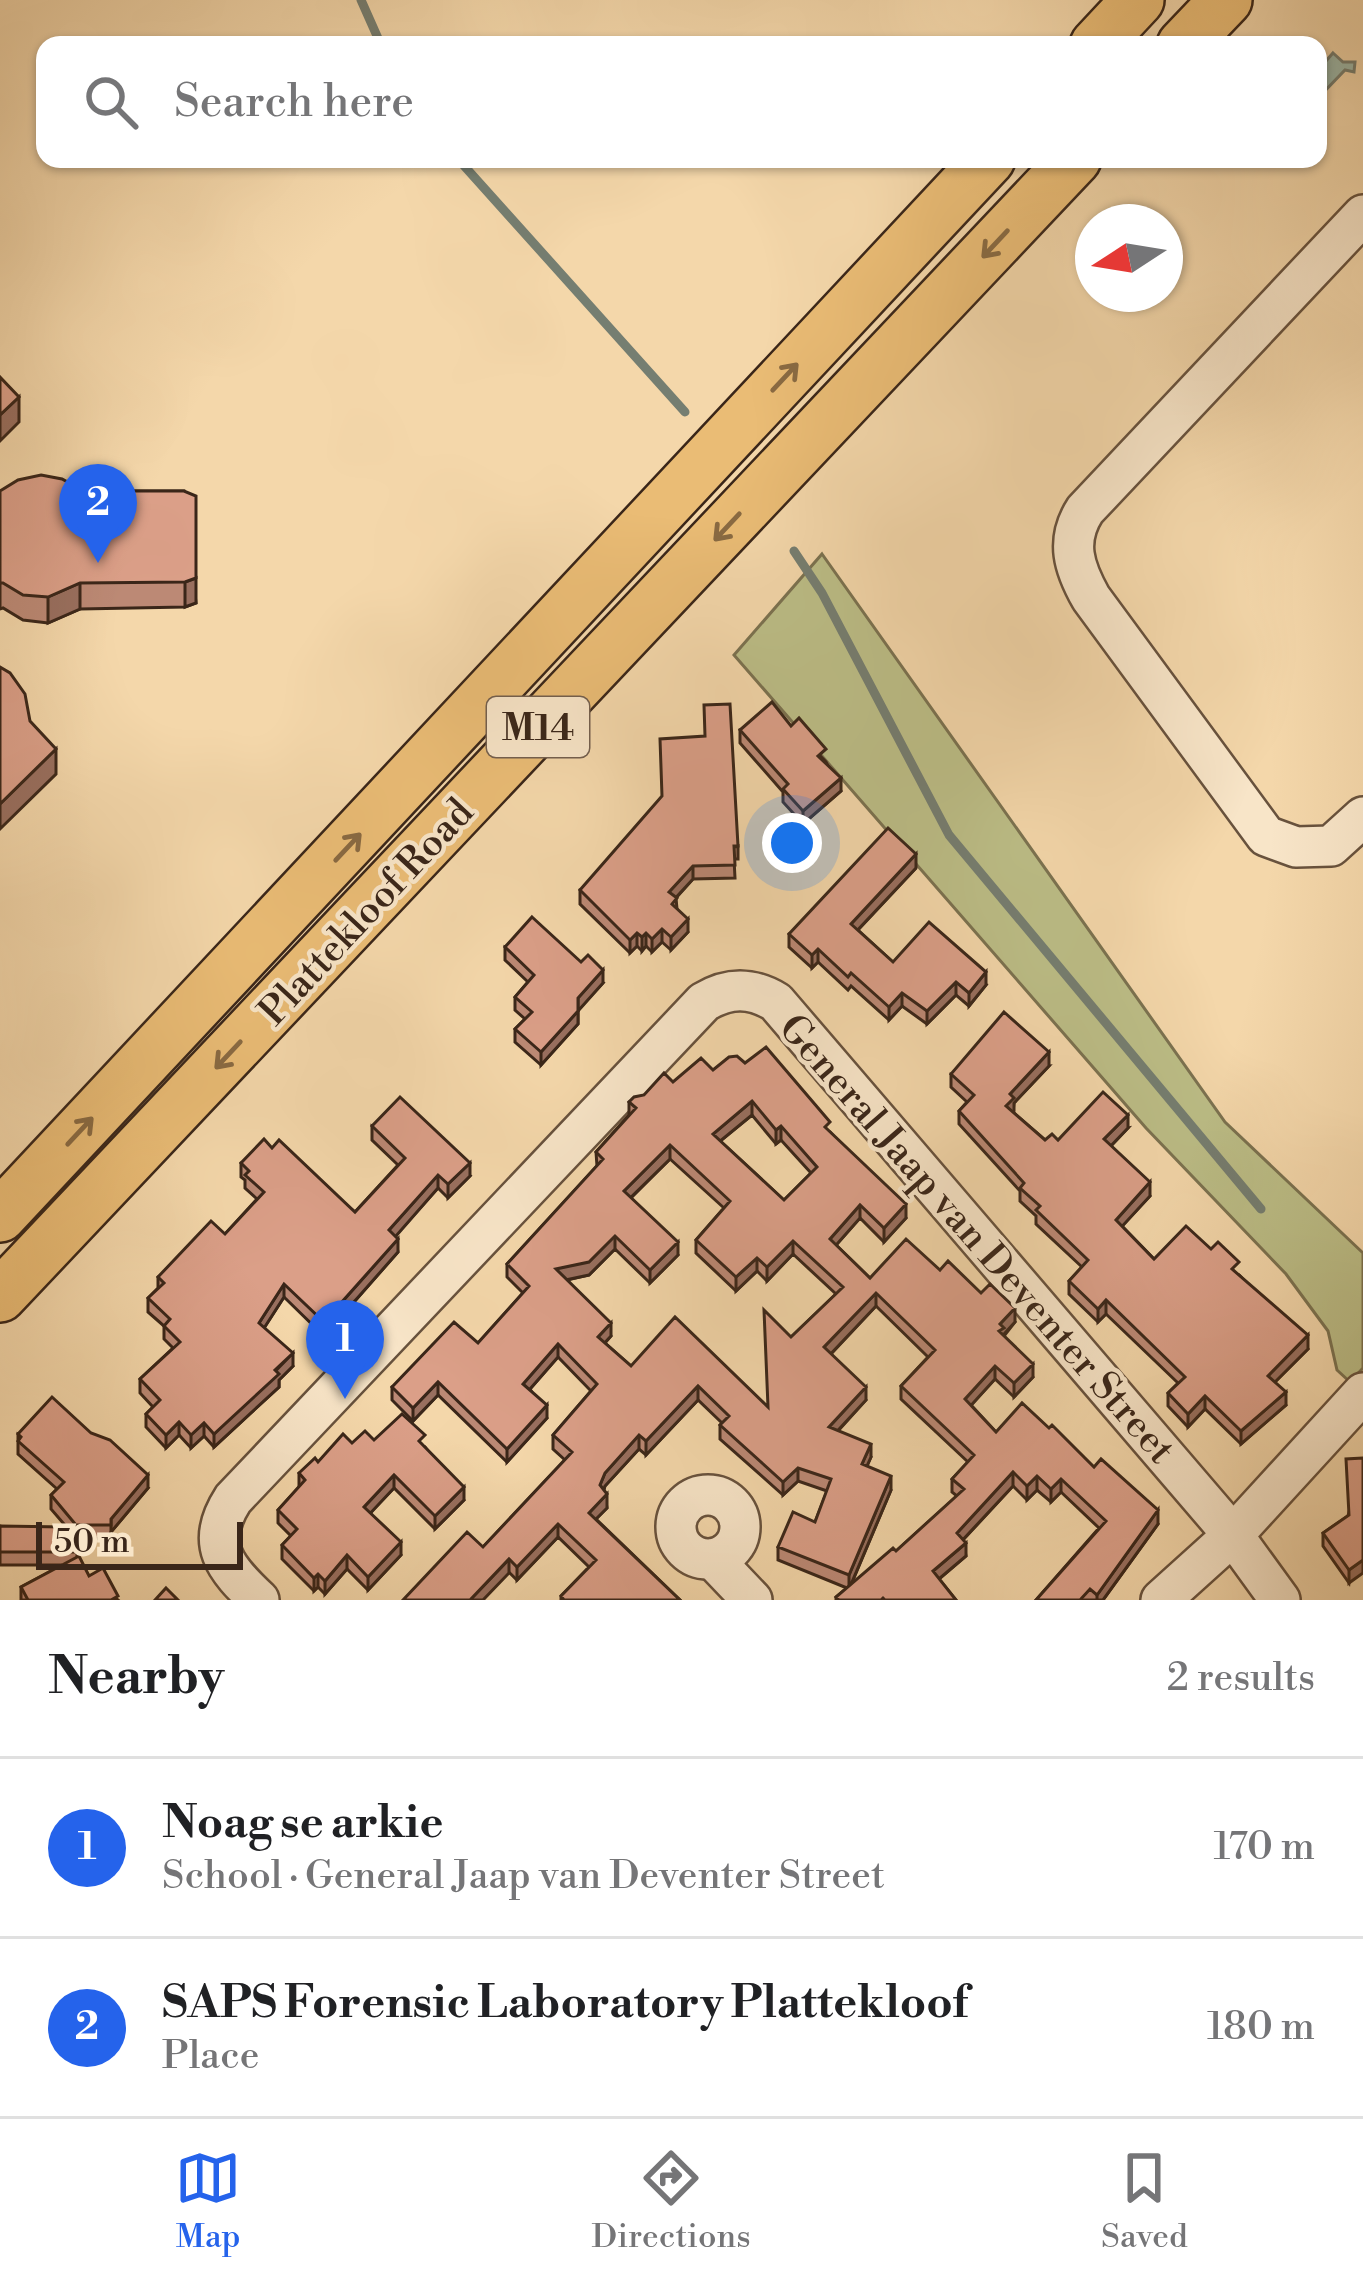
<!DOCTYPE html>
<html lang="en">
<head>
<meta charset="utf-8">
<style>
  :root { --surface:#fff; --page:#f6f6f6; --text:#202124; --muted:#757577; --line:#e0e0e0; --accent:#2563eb }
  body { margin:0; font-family:"Libre Bodoni",serif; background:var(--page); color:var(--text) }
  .compass { position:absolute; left:1075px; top:204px; width:108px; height:108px; border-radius:50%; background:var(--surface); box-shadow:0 3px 9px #0004; rotate:258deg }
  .scale { position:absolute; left:36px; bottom:30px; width:207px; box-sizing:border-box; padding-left:12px; border:6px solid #3a2619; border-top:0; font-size:33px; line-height:42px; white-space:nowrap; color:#3a2619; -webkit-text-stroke:9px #f8e5c8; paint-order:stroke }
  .you { position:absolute; left:792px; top:843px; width:42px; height:42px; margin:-30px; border:9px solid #fff; border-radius:50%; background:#1a73e8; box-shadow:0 0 0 18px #1a73e833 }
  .badge { display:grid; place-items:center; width:78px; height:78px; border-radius:50%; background:var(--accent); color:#fff; font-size:39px; font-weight:700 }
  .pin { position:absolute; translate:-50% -99px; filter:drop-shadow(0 3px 6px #0008) }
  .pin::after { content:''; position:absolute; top:63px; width:42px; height:36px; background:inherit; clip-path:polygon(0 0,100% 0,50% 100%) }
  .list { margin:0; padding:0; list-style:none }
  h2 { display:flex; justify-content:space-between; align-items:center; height:156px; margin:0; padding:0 48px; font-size:51px }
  h2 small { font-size:39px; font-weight:400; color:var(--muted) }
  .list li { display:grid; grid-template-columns:78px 1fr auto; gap:36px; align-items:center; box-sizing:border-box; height:180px; padding:0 48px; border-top:3px solid var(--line) }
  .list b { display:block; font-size:45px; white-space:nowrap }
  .list p { margin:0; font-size:39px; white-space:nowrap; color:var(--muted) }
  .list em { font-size:39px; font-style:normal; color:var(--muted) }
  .icon { flex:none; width:66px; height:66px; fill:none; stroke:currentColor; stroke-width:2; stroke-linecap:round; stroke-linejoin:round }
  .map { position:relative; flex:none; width:1363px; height:1600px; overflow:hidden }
  .search { position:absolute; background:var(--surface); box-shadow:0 3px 9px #0004; left:36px; right:36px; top:36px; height:132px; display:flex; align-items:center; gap:30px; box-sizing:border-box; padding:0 42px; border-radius:24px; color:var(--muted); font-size:45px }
  .sheet { height:516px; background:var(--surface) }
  nav { display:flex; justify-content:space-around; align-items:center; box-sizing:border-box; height:168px; border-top:3px solid var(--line); background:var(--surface); font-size:33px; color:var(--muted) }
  nav a { display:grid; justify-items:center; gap:6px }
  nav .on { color:var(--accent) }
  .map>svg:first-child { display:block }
  .green { fill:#bcbe87; stroke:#7b7250; stroke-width:3 }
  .water { fill:#9cb9ab; stroke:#757e71; stroke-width:3 }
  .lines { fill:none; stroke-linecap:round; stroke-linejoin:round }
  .stream { stroke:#757e71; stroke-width:9 }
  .minor-casing { stroke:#68523d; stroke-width:44 }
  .major-casing { stroke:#3a2619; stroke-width:56 }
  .minor { stroke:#f8e5c8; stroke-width:39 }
  .major { stroke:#eabc75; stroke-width:51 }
  .wall { fill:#bc8975; stroke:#3a2619; stroke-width:3; fill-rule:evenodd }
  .shaded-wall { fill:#996f5f; stroke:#3a2619; stroke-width:3 }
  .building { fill:#db9f88; stroke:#3a2619; stroke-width:3; fill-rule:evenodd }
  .oneway { stroke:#896a42 }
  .labels { text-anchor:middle; stroke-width:9; stroke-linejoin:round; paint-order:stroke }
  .shield { fill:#f8e5c8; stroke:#735f4e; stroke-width:3 }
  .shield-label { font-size:36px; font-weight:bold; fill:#3a2619 }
  .street-label { font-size:39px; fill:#3a2619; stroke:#f8e5c8 }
</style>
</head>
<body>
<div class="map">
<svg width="1363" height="1600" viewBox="0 0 1363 1600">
  <rect width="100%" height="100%" fill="#f4d7aa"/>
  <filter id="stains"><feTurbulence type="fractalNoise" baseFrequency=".00167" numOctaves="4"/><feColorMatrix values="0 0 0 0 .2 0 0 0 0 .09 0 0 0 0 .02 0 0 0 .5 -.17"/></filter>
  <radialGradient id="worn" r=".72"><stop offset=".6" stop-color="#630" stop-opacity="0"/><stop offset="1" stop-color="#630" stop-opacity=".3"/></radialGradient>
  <polygon class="green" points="822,554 1225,1122 1363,1253 1363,1368 1350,1382 1337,1370 1328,1331 1286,1274 1146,1128 734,655"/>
  <polygon class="water" points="1333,53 1343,62 1355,62 1354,72 1345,70 1321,95 1318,70"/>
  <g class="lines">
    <g class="stream">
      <polyline points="361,0 381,45"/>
      <polyline points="458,159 685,412"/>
      <polyline points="794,551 822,593 949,835 1261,1209"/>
    </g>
    <g class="minor-casing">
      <g id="minor">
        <path d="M 1363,215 L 1085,510 C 1065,541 1074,568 1091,598 L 1266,836 L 1296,847 L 1331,846 L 1363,817"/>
        <circle cx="708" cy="1527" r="32"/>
        <polyline points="713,1559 752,1600"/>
        <path d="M 259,1600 C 225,1568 204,1544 233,1499 L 704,1002 C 729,987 751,987 776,1002 L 1233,1535 L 1280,1600"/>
        <polyline points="1161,1600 1233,1535 1363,1393"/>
      </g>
    </g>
    <g class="major-casing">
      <g id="major">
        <polyline points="1096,45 1138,0"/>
        <polyline points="1183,45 1226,0"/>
        <polyline points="0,1216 989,159"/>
        <polyline points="0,1296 1075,159"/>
      </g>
    </g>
    <use href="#minor" class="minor"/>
    <use href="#major" class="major"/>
  </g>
  <g class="wall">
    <polygon points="0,491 184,491 196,603 185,607 80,609 48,623 23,620 3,608 0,609"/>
    <polygon points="791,726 826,762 841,791 803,824 783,802 783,792 740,743 740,730"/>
    <polygon points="738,846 738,859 734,859 735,878 693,879 676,898 677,909 688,932 671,950 662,942 652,952 646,946 642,951 637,946 630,953 580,904 580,890"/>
    <polygon points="916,868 858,930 893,962 986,985 969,1006 956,995 927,1024 902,1006 889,1020 851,986 848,990 818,962 812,968 789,947 789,934"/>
    <polygon points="505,947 603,983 578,1010 578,1024 541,1065 515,1042 515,1029 525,1019 515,1010 515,997 528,982 505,960"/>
    <polygon points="1049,1066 1014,1103 1013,1112 1045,1140 1058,1140 1128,1128 1111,1146 1150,1196 1122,1226 1154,1259 1239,1275 1308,1349 1275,1382 1286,1405 1241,1444 1205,1409 1188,1427 1168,1406 1168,1393 1178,1383 1106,1314 1098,1322 1069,1294 1069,1281 1082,1267 1036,1224 1036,1216 1020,1201 1020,1191 959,1124 959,1111 967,1102 951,1087 951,1074"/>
    <path d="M 713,1070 L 830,1132 L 906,1218 L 884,1242 L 860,1218 L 836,1245 L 870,1278 L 940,1270 L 981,1293 L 1015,1322 L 1004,1336 L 1033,1377 L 1014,1397 L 995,1379 L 971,1405 L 996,1432 L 1094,1467 L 1158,1524 L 1103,1600 L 1036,1600 L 1099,1528 L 1061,1492 L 1051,1502 L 1037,1490 L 1027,1500 L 1013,1486 L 963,1540 L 966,1556 L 939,1579 L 956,1600 L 836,1600 L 836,1597 L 847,1588 L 778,1560 L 778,1547 L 815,1522 L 827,1491 L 798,1481 L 783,1495 L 720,1439 L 720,1425 L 722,1423 L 698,1400 L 646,1455 L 639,1449 L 605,1486 L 604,1490 L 607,1508 L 596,1519 L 680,1600 L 561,1600 L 561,1596 L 589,1567 L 558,1537 L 517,1580 L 483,1547 L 565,1460 L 553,1449 L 553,1435 L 591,1391 L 558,1357 L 530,1389 L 547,1418 L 507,1462 L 438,1395 L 413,1421 L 392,1400 L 392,1387 L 478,1343 L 523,1293 L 507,1277 L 507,1264 L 597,1166 L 596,1152 L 629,1115 L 629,1102 L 673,1082 ZM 752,1115 L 776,1144 L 781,1140 L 811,1173 L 784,1200 L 720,1141 ZM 670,1159 L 724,1208 L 696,1240 L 696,1253 L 736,1291 L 757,1271 L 767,1281 L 793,1254 L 836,1294 L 791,1337 L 768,1406 L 631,1366 L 605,1343 L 611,1336 L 567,1280 L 589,1275 L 615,1249 L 650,1283 L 678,1255 L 631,1198 ZM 876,1306 L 928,1357 L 901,1386 L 901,1399 L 968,1462 L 952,1479 L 952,1492 L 957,1496 L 896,1551 L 851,1585 L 891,1490 L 867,1466 L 871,1457 L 838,1431 L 866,1400 L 831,1354 Z"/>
    <polygon points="372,1126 470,1176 448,1198 438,1188 395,1236 398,1252 324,1336 284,1297 264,1328 293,1366 279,1380 279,1387 214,1447 204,1436 191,1448 179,1435 166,1448 146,1427 146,1414 153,1407 140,1393 140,1379 173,1348 164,1339 164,1326 148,1312 148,1298 158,1288 158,1277 225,1234 257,1199 245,1188 245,1180 241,1177 241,1163 272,1148 355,1212 398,1165 372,1140"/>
    <polygon points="18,1434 148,1488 111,1532 111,1539 76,1538 51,1509 51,1495 57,1489 18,1454"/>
    <polygon points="374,1440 425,1447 464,1500 435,1529 394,1488 370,1513 401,1555 368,1590 347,1569 325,1594 318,1587 314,1591 282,1559 282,1545 291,1536 278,1523 278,1510 299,1487 299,1473 352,1443"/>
    <polygon points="1363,1458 1349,1583 1323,1546 1323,1533 1348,1516"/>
    <polygon points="0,1526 77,1552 77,1557 89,1576 118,1600 21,1600 21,1587 62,1565 0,1565"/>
  </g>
  <g class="shaded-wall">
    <polygon points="19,397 19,422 0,441 0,415"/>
    <polygon points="196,578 196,603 185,607 185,582"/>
    <polygon points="80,583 80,609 48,623 48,597"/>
    <polygon points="56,749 56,774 0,829 0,804"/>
    <polygon points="841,778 841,791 803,824 803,811"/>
    <polygon points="916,854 916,868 851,937 851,924"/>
    <polygon points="693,866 693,879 669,905 669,892"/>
    <polygon points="688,919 688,932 671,950 671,937"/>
    <polygon points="662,929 662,942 652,952 652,939"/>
    <polygon points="637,933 637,946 630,953 630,940"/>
    <polygon points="646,933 646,946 642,951 642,937"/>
    <polygon points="818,949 818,962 812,968 812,955"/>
    <polygon points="603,970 603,983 578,1011 578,998"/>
    <polygon points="986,972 986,985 969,1006 969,993"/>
    <polygon points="956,982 956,995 927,1024 927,1011"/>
    <polygon points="902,993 902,1006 889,1020 889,1007"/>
    <polygon points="578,1011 578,1024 541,1065 541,1052"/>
    <polygon points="1049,1052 1049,1066 1014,1103 1014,1111 1006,1119 1006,1106 1010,1094"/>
    <polygon points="752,1101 752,1115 713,1147 713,1134"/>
    <polygon points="1128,1115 1128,1128 1104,1153 1104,1139"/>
    <polygon points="781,1126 781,1140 776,1144 776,1130"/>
    <polygon points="670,1145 670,1159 624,1204 624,1191"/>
    <polygon points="470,1163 470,1176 448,1198 448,1184"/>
    <polygon points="438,1175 438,1188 389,1244 389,1230"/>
    <polygon points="1150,1182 1150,1196 1116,1233 1116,1220"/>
    <polygon points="906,1204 906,1218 884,1242 884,1228"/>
    <polygon points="860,1205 860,1218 830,1252 830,1239"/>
    <polygon points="615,1236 615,1249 589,1275 556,1282 556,1269"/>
    <polygon points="398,1239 398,1252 324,1336 324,1322"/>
    <polygon points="793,1241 793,1254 767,1281 767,1267"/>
    <polygon points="678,1242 678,1255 650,1283 650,1270"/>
    <polygon points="757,1258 757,1271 736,1291 736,1277"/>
    <polygon points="284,1284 284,1297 259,1336 259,1323"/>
    <polygon points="876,1293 876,1306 824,1361 824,1347"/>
    <polygon points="1106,1300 1106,1314 1098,1322 1098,1309"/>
    <polygon points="1015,1308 1015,1322 1004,1334 1004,1341 999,1345 1000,1324"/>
    <polygon points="611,1323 611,1336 598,1350 598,1337"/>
    <polygon points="1308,1335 1308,1349 1268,1389 1268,1376"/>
    <polygon points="558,1344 558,1357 523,1397 523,1384"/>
    <polygon points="293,1353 293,1366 279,1380 279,1387 214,1447 214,1434"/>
    <polygon points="1033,1364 1033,1377 1014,1397 1014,1383"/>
    <polygon points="995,1366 995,1379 965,1412 965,1399"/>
    <polygon points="438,1382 438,1395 413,1421 413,1408"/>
    <polygon points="698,1386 698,1400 646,1455 646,1441"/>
    <polygon points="866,1387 866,1400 829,1440 829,1427"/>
    <polygon points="1286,1392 1286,1405 1241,1444 1241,1431"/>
    <polygon points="1205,1396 1205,1409 1188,1427 1188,1414"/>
    <polygon points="547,1405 547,1418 507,1462 507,1449"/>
    <polygon points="179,1422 179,1435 166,1448 166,1435"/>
    <polygon points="204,1423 204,1436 191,1448 191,1435"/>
    <polygon points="639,1435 639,1449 605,1486 600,1498 600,1485 605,1473"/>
    <polygon points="871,1444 871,1457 862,1477 862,1464"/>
    <polygon points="798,1468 798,1481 783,1495 783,1482"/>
    <polygon points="1013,1472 1013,1486 957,1546 957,1533"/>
    <polygon points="148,1475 148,1488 111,1532 111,1519"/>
    <polygon points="394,1475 394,1488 364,1520 364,1507"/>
    <polygon points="891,1476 891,1490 849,1589 849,1575"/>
    <polygon points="1037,1476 1037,1490 1027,1500 1027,1486"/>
    <polygon points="1061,1479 1061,1492 1051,1502 1051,1489"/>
    <polygon points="464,1487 464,1500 435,1529 435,1516"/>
    <polygon points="607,1494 607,1508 589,1526 589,1513"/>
    <polygon points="1158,1510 1158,1524 1103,1600 1097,1600 1097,1595"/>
    <polygon points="558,1524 558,1537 517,1580 517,1567"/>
    <polygon points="401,1542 401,1555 368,1590 368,1577"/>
    <polygon points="966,1543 966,1556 933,1584 933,1571"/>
    <polygon points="347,1555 347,1569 325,1594 325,1581"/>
    <polygon points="509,1559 509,1573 483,1600 470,1600"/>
    <polygon points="1363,1560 1363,1573 1349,1583 1349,1570"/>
    <polygon points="318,1574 318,1587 314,1591 314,1578"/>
  </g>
  <g class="building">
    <polygon points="0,377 19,397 0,415"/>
    <polygon points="41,475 62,479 84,491 184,491 196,496 196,578 185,582 80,583 48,597 23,595 3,583 0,583 0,491 18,480"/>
    <polygon points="0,667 10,673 25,694 30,721 56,749 0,804"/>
    <polygon points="772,702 791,726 799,718 826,749 818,756 841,778 803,811 783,789 788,784 740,730"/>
    <polygon points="730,704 738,846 734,846 735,865 693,866 669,892 677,898 672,904 688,919 671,937 662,929 652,939 646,933 642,937 637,933 630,940 580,890 662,796 660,739 705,736 704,705"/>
    <polygon points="888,828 916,854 851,924 893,962 929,922 986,972 969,993 956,982 927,1011 902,993 889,1007 851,973 848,977 818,949 812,955 789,934"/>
    <polygon points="532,917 581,962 588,955 603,970 578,998 578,1011 541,1052 515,1029 532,1012 515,997 534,975 505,947"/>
    <polygon points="1004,1012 1049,1052 1010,1094 1014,1098 1006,1106 1045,1140 1052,1134 1058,1140 1103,1092 1128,1115 1104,1139 1150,1182 1116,1220 1154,1259 1186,1226 1211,1249 1218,1242 1239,1262 1232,1269 1308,1335 1268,1376 1286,1392 1241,1431 1205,1396 1188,1414 1168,1393 1185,1377 1106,1300 1098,1309 1069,1281 1088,1260 1036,1210 1040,1206 1020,1188 1024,1183 959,1111 974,1095 951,1074"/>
    <path d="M 766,1047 L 830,1122 L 825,1127 L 906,1204 L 884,1228 L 860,1205 L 830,1239 L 870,1278 L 906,1239 L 940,1270 L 948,1261 L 981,1293 L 990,1284 L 1015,1308 L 1000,1324 L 1004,1328 L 999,1331 L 1033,1364 L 1014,1383 L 995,1366 L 965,1399 L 996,1432 L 1022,1403 L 1049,1428 L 1052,1425 L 1094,1467 L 1101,1459 L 1158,1510 L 1097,1595 L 1090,1589 L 1080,1600 L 1036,1600 L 1106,1521 L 1061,1479 L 1051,1489 L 1037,1476 L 1027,1486 L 1013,1472 L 957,1533 L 966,1543 L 933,1571 L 956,1600 L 885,1600 L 883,1598 L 881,1600 L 839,1600 L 836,1597 L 893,1548 L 896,1551 L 964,1489 L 952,1479 L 974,1455 L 901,1386 L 935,1350 L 876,1293 L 824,1347 L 866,1387 L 829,1427 L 871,1444 L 862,1464 L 891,1476 L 849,1575 L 778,1547 L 793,1512 L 815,1522 L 831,1479 L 798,1468 L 783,1482 L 720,1425 L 729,1416 L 698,1386 L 646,1441 L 639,1435 L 605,1473 L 600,1485 L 607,1494 L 589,1513 L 680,1600 L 564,1600 L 561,1596 L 596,1560 L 558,1524 L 517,1567 L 509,1559 L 470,1600 L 403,1600 L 467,1532 L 483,1547 L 572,1452 L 553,1435 L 597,1384 L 558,1344 L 523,1384 L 547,1405 L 507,1449 L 438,1382 L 413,1408 L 392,1387 L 454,1322 L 478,1343 L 529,1286 L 507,1264 L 603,1159 L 596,1152 L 636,1108 L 629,1102 L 634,1097 L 644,1095 L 664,1073 L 673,1082 L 701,1058 L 713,1070 L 729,1057 L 737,1056 L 745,1063 ZM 752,1101 L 776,1130 L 781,1126 L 817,1167 L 784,1200 L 713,1134 ZM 670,1145 L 730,1201 L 696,1240 L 736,1277 L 757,1258 L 767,1267 L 793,1241 L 843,1287 L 791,1337 L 764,1310 L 768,1407 L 675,1317 L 631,1366 L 598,1337 L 611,1323 L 556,1269 L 589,1262 L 615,1236 L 650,1270 L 678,1242 L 624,1191 Z"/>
    <polygon points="400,1097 470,1163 448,1184 438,1175 389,1230 398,1239 324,1322 284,1284 259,1323 293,1353 275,1370 279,1374 214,1434 204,1423 191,1435 179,1422 166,1435 146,1414 160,1400 140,1379 180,1342 164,1326 170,1319 148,1298 164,1283 158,1277 211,1221 225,1234 264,1192 245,1175 249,1171 241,1163 264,1139 272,1148 279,1140 355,1212 405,1158 372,1126"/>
    <polygon points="52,1397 91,1433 110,1440 148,1475 111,1519 111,1525 76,1525 51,1495 64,1482 18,1441 21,1437 18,1434"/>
    <polygon points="402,1414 425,1435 419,1441 464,1487 435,1516 394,1475 364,1507 401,1542 368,1577 347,1555 325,1581 318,1574 314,1578 282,1545 297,1529 278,1510 305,1480 299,1473 315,1458 318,1462 343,1434 352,1443 365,1431 374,1440"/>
    <polygon points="1363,1458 1363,1560 1349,1570 1323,1533 1349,1515 1346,1459"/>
    <polygon points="0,1526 64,1527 77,1552 0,1552"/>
    <polygon points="79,1556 89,1576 103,1568 118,1596 111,1600 28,1600 21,1587"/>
    <polygon points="166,1588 178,1600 155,1600"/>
  </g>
  <defs><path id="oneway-shaft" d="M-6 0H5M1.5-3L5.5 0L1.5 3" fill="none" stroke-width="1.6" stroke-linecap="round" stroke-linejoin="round" transform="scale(3)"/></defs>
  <g class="oneway">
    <use href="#oneway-shaft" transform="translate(995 244) rotate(133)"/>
    <use href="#oneway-shaft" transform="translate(785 377) rotate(-47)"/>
    <use href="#oneway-shaft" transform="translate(727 527) rotate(133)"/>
    <use href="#oneway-shaft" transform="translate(348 847) rotate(-47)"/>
    <use href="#oneway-shaft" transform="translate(228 1055) rotate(133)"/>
    <use href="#oneway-shaft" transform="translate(80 1131) rotate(-47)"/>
  </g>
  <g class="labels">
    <rect class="shield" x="487" y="697" width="102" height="60" rx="9"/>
    <g class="shield-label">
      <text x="538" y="740">M14</text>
    </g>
    <g class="street-label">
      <text transform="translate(365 911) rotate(-47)" y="14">Plattekloof Road</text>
      <text transform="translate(978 1238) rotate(49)" y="14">General Jaap van Deventer Street</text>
    </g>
  </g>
  <rect width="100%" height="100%" filter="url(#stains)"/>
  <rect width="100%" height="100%" fill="url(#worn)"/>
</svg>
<svg class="compass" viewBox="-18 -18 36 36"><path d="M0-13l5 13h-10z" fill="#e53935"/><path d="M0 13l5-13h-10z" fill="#757577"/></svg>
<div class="scale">50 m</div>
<div class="you"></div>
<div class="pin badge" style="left:345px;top:1399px">1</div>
<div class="pin badge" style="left:98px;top:563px">2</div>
<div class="search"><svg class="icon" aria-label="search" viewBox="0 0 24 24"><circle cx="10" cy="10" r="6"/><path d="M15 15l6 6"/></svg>Search here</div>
</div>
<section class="sheet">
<h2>Nearby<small>2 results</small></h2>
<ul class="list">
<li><span class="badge">1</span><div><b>Noag se arkie</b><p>School · General Jaap van Deventer Street</p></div><em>170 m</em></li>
<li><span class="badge">2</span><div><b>SAPS Forensic Laboratory Plattekloof</b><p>Place</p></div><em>180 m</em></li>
</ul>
</section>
<nav>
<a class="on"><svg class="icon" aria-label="map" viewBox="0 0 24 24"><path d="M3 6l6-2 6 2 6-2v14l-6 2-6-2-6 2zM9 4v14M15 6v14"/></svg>Map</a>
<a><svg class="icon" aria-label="directions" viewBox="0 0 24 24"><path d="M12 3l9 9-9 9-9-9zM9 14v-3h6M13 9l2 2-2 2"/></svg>Directions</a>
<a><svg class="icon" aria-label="saved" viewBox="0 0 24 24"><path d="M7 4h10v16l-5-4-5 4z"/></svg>Saved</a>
</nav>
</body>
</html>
